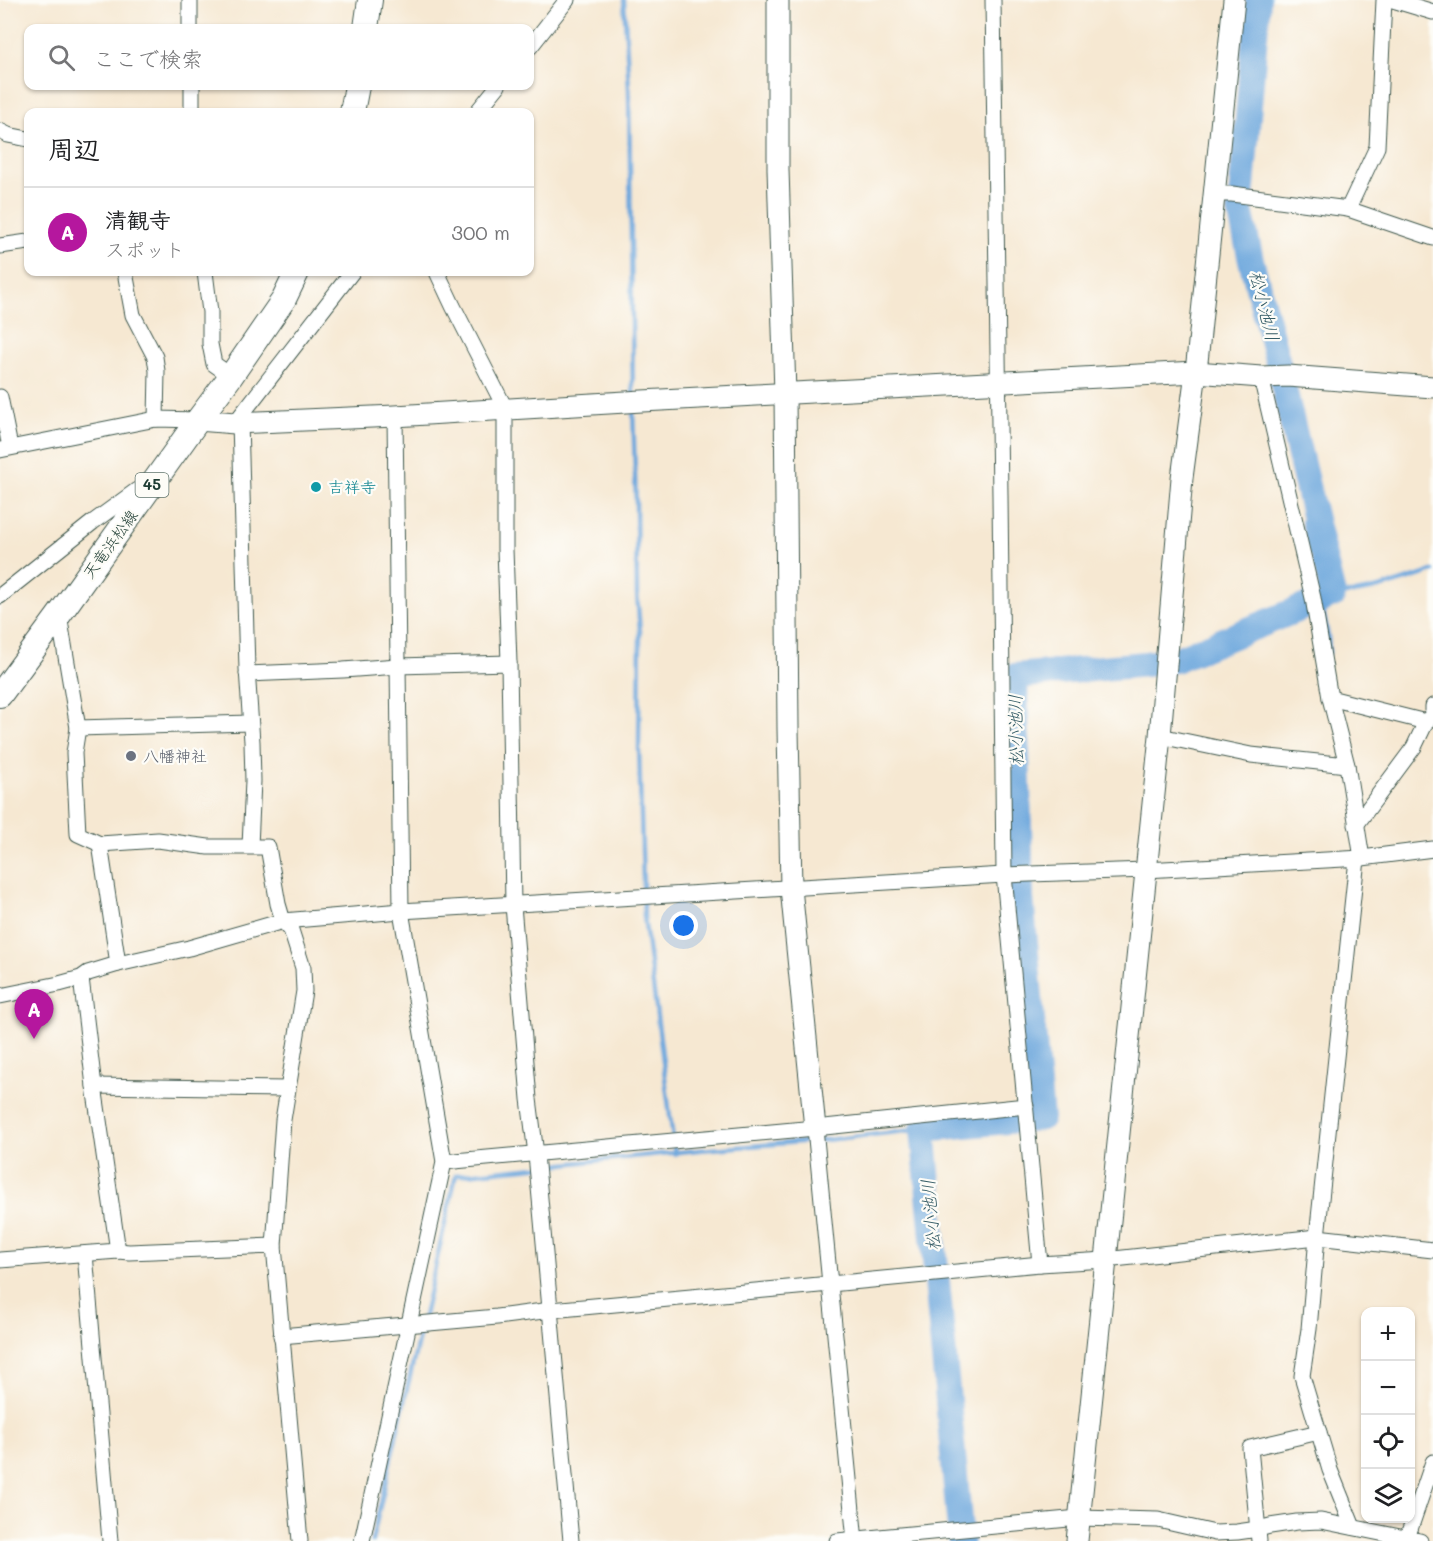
<!DOCTYPE html>
<html lang="ja">
<head>
<meta charset="utf-8">
<style>
  :root { --surface:#fff; --page:#f2f2f2; --text:#202124; --muted:#757577; --line:#e0e0e0; --accent:#b5179e }
  body { margin:0; font-family:Mali,"Klee One",sans-serif; background:var(--page); color:var(--text) }
  .controls { position:absolute; right:18px; bottom:18px; display:grid; overflow:hidden; border-radius:12px; box-shadow:0 2px 4px #0004 }
  .controls button { width:54px; height:54px; display:grid; place-items:center; padding:0; border:0; border-bottom:2px solid var(--line); background:var(--surface); color:var(--text); font:30px sans-serif }
  .you { position:absolute; left:684px; top:926px; width:21px; height:21px; margin:-15px; border:4px solid #fff; border-radius:50%; background:#1a73e8; box-shadow:0 0 0 9px #1a73e833 }
  .badge { display:grid; place-items:center; width:39px; height:39px; border-radius:50%; background:var(--accent); color:#fff; font-size:20px; font-weight:700 }
  .pin { position:absolute; translate:-50% -50px; filter:drop-shadow(0 2px 3px #0008) }
  .pin::after { content:''; position:absolute; top:32px; width:21px; height:18px; background:inherit; clip-path:polygon(0 0,100% 0,50% 100%) }
  .list { margin:0; padding:0; list-style:none }
  h2 { display:flex; justify-content:space-between; align-items:center; height:78px; margin:0; padding:0 24px; font-size:26px }
  h2 small { font-size:20px; font-weight:400; color:var(--muted) }
  .list li { display:grid; grid-template-columns:39px 1fr auto; gap:18px; align-items:center; box-sizing:border-box; height:90px; padding:0 24px; border-top:2px solid var(--line) }
  .list b { display:block; font-size:22px; white-space:nowrap }
  .list p { margin:0; font-size:20px; white-space:nowrap; color:var(--muted) }
  .list em { font-size:20px; font-style:normal; color:var(--muted) }
  .icon { flex:none; width:33px; height:33px; fill:none; stroke:currentColor; stroke-width:2; stroke-linecap:round; stroke-linejoin:round }
  .map { position:relative; flex:none; width:1433px; height:1541px; overflow:hidden }
  .search { position:absolute; background:var(--surface); box-shadow:0 2px 4px #0004; left:24px; top:24px; width:510px; height:66px; display:flex; align-items:center; gap:15px; box-sizing:border-box; padding:0 21px; border-radius:12px; color:var(--muted); font-size:22px }
  .panel { position:absolute; background:var(--surface); box-shadow:0 2px 4px #0004; left:24px; top:108px; width:510px; height:168px; border-radius:12px }
  .map>svg:first-child { display:block }
  .lines { fill:none; stroke-linecap:round; stroke-linejoin:round }
  .stream { stroke:#6da7dd; stroke-width:4.5 }
  .river { stroke:#6da7dd; stroke-width:26 }
  .street-casing { stroke:#3f574c; stroke-width:17 }
  .secondary-casing { stroke:#3f574c; stroke-width:23 }
  .primary-casing { stroke:#3f574c; stroke-width:26 }
  .street { stroke:#fff; stroke-width:15 }
  .secondary { stroke:#fff; stroke-width:21 }
  .primary { stroke:#fff; stroke-width:24 }
  .culture-dot { fill:#0f9aa8; stroke:#fdfcf7; stroke-width:2 }
  .worship-dot { fill:#6b7280; stroke:#fdfcf7; stroke-width:2 }
  .labels { text-anchor:middle; stroke-width:4.5; stroke-linejoin:round; paint-order:stroke }
  .shield { fill:#fdfcf7; stroke:#62766e; stroke-width:1.5 }
  .shield-label { font-size:15px; font-weight:bold; fill:#1f3d34 }
  .culture-label { font-size:16px; fill:#0d838f; stroke:#fdfcf7; text-anchor:start }
  .street-label { font-size:16px; fill:#1f3d34; stroke:#fdfcf7 }
  .worship-label { font-size:16px; fill:#5b616d; stroke:#fdfcf7; text-anchor:start }
  .water-label { font-size:18px; font-style:italic; fill:#365d67; stroke:#fdfcf7 }
</style>
</head>
<body>
<div class="map">
<svg width="1433" height="1541" viewBox="0 0 1433 1541">
  <rect width="100%" height="100%" fill="#fdfcf7"/>
  <filter id="ink" filterUnits="userSpaceOnUse"><feTurbulence type="fractalNoise" baseFrequency=".0167" numOctaves="2"/><feDisplacementMap in="SourceGraphic" scale="12" xChannelSelector="R" yChannelSelector="G"/><feConvolveMatrix kernelMatrix="1 2 1 2 8 2 1 2 1" color-interpolation-filters="sRGB"/></filter>
  <filter id="wash" filterUnits="userSpaceOnUse"><feTurbulence type="fractalNoise" baseFrequency=".008" numOctaves="4" result="noise"/><feDisplacementMap in="SourceGraphic" scale="24" xChannelSelector="R" yChannelSelector="G"/><feGaussianBlur stdDeviation="1.35" result="paint"/><feColorMatrix in="noise" values="0 0 0 0 0 0 0 0 0 0 0 0 0 0 0 0 0 1.4 0 .05"/><feComposite in="paint" operator="in"/></filter>
  <g filter="url(#wash)">
    <rect width="100%" height="100%" fill="#f6e8d2"/>
    <g class="lines">
      <g class="stream">
        <polyline points="624,0 629,89 633,397"/>
        <polyline points="633,409 636,506 637,594 640,631 639,748 644,916 675,1154"/>
        <polyline points="1303,521 1310,553"/>
        <path d="M 1333,595 C 1367,594 1401,582 1433,571"/>
        <polyline points="1322,605 1328,637 1329,653"/>
        <polyline points="423,1320 456,1175 699,1150 826,1140 923,1129"/>
        <polyline points="372,1541 421,1328"/>
      </g>
      <polyline class="river" points="961,1541 923,1129 1041,1118 1021,898 1015,676 1146,664 1175,660 1333,595 1278,363 1251,260 1240,210 1258,0"/>
    </g>
  </g>
  <g filter="url(#ink)">
    <g class="lines">
      <g class="street-casing">
        <g id="street">
          <polyline points="190,0 190,28"/>
          <polyline points="993,0 1000,495 1004,875 1040,1264 1105,1260 1317,1237 1433,1250"/>
          <polyline points="1393,0 1433,12"/>
          <polyline points="530,47 567,0"/>
          <polyline points="192,86 192,112"/>
          <polyline points="477,112 498,86"/>
          <polyline points="0,131 8,135 28,139"/>
          <polyline points="1215,194 1232,194 1348,209 1433,238"/>
          <polyline points="1348,209 1377,147 1384,0"/>
          <polyline points="0,246 28,242"/>
          <polyline points="125,272 133,315 155,357 157,371 156,419"/>
          <polyline points="205,272 210,312 210,344 214,364 231,376"/>
          <polyline points="437,272 453,306 505,408 505,549 509,663 513,905 529,1099 536,1154 571,1541"/>
          <polyline points="1261,377 1313,598 1330,698 1347,765 1362,858"/>
          <polyline points="0,397 10,447"/>
          <polyline points="240,422 247,669 252,742 253,781 250,846"/>
          <polyline points="235,423 352,272"/>
          <polyline points="0,450 156,419 198,420"/>
          <polyline points="0,596 93,522 137,490 146,493"/>
          <polyline points="59,615 78,728 74,753 78,834 100,844 158,840 208,847 268,847 278,904 283,921 291,930 303,968 304,991 283,1120 274,1246"/>
          <polyline points="247,674 343,670 398,666 509,663"/>
          <polyline points="1330,698 1426,722"/>
          <polyline points="78,728 250,723"/>
          <polyline points="1160,736 1251,755 1347,765"/>
          <polyline points="1356,825 1414,747 1426,722 1433,714 1433,706"/>
          <polyline points="100,844 118,964 189,948 283,921 401,911 1004,875 1146,870 1362,858 1433,849"/>
          <polyline points="81,978 94,1086 118,1251"/>
          <polyline points="0,996 59,984 81,978 88,973 118,964"/>
          <polyline points="94,1086 287,1089"/>
          <polyline points="815,1128 830,1284 1040,1264"/>
          <polyline points="444,1162 815,1128 1026,1106"/>
          <polyline points="85,1254 110,1541"/>
          <polyline points="0,1260 118,1251 129,1252 274,1246 300,1541"/>
          <polyline points="281,1336 497,1317 551,1310 830,1284 855,1541"/>
          <polyline points="1353,1527 1330,1470 1302,1376 1309,1329 1317,1237 1357,859"/>
          <polyline points="362,1541 444,1162 401,911 395,416"/>
          <polyline points="837,1541 1079,1518 1158,1520 1215,1533 1237,1532 1258,1529 1270,1526 1297,1522 1321,1521 1420,1541"/>
          <polyline points="1259,1541 1250,1448 1319,1432"/>
          <polyline points="1406,1541 1433,1462"/>
        </g>
      </g>
      <g class="secondary-casing">
        <g id="secondary">
          <polyline points="778,0 778,169 785,393 788,728 791,888 815,1128"/>
          <polyline points="198,420 235,423 395,416 642,401 1196,372 1261,377 1288,376 1433,387"/>
          <polyline points="1077,1541 1160,736 1182,478 1196,372 1234,0"/>
        </g>
      </g>
      <g class="primary-casing">
        <g id="primary">
          <polyline points="366,28 370,0"/>
          <polyline points="352,112 357,86"/>
          <polyline points="0,695 59,615 198,420 231,376 284,299 297,272"/>
        </g>
      </g>
      <use href="#street" class="street"/>
      <use href="#secondary" class="secondary"/>
      <use href="#primary" class="primary"/>
    </g>
  </g>
  <circle class="culture-dot" cx="316" cy="487" r="6"/>
  <circle class="worship-dot" cx="131" cy="756" r="6"/>
  <g class="labels">
    <rect class="shield" x="135.5" y="473" width="33" height="24" rx="4.5"/>
    <g class="shield-label">
      <text x="152" y="490">45</text>
    </g>
    <g class="culture-label">
      <text x="328" y="493">吉祥寺</text>
    </g>
    <g class="street-label">
      <text transform="translate(110 544) rotate(-54)" y="6">天竜浜松線</text>
    </g>
    <g class="worship-label">
      <text x="143" y="762">八幡神社</text>
    </g>
    <g class="water-label">
      <text transform="translate(1264 306) rotate(76)" y="6">松小池川</text>
      <text transform="translate(1016 730) rotate(-91)" y="6">松小池川</text>
      <text transform="translate(931 1215) rotate(-95)" y="6">松小池川</text>
    </g>
  </g>
</svg>
<div class="controls">
<button>+</button>
<button>−</button>
<button><svg class="icon" aria-label="locate" viewBox="0 0 24 24"><circle cx="12" cy="12" r="6"/><path d="M12 2v4M12 18v4M2 12h4M18 12h4"/></svg></button>
<button><svg class="icon" aria-label="layers" viewBox="0 0 24 24"><path d="M12 4l9 5-9 5-9-5zM3 14l9 5 9-5"/></svg></button>
</div>
<div class="you"></div>
<div class="pin badge" style="left:34px;top:1039px">A</div>
<div class="search"><svg class="icon" aria-label="search" viewBox="0 0 24 24"><circle cx="10" cy="10" r="6"/><path d="M15 15l6 6"/></svg>ここで検索</div>
<section class="panel">
<h2>周辺<small></small></h2>
<ul class="list">
<li><span class="badge">A</span><div><b>清観寺</b><p>スポット</p></div><em>300 m</em></li>
</ul>
</section>
</div>
</body>
</html>
